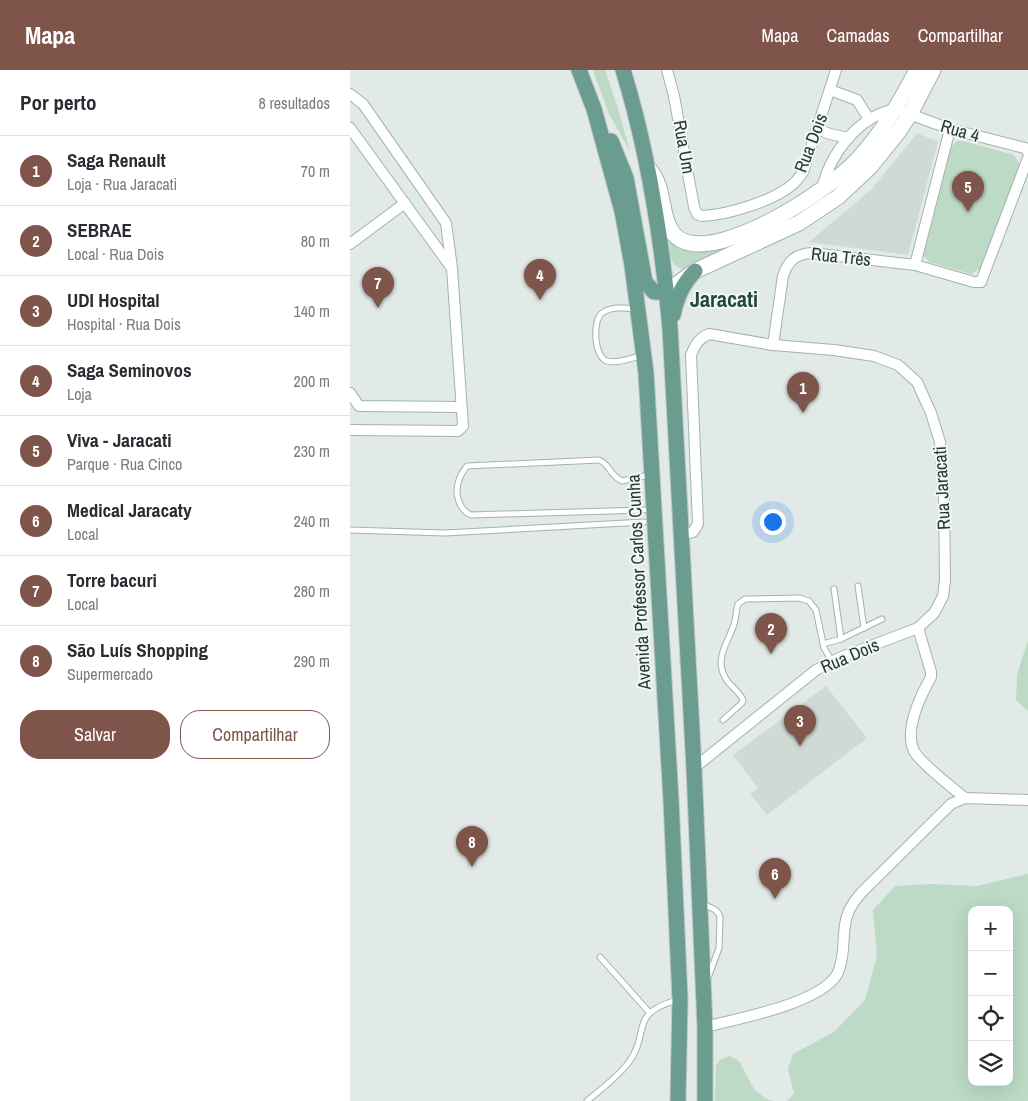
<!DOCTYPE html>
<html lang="pt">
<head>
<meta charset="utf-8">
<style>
  :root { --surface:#fff; --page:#f7f7f7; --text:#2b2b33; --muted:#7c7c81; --line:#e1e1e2; --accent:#7f544a }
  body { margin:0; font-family:"Archivo Narrow",sans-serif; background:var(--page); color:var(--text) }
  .controls { position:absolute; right:15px; bottom:15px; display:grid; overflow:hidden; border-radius:10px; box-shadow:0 5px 20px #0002 }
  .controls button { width:45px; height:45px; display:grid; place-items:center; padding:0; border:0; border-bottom:1px solid var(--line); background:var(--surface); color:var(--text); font:25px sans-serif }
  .you { position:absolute; left:422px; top:451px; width:18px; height:18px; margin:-12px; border:4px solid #fff; border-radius:50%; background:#1a73e8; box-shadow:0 0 0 8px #1a73e833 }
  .badge { display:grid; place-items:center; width:32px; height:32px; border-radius:50%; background:var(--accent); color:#fff; font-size:16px; font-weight:700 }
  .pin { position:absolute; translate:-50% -41px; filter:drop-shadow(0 1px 2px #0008) }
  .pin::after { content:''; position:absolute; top:26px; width:18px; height:15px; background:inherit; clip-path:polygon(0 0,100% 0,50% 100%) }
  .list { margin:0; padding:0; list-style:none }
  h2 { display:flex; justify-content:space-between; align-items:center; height:65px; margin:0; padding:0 20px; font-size:21px }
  h2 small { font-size:16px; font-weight:400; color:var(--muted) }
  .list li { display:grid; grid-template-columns:32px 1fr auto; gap:15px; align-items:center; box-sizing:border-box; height:70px; padding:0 20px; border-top:1px solid var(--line) }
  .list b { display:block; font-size:19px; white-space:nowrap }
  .list p { margin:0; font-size:16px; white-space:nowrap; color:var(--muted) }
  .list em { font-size:16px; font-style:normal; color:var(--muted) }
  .actions { display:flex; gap:10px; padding:15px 20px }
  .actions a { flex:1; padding:11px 0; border:1px solid var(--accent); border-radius:20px; text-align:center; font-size:18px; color:var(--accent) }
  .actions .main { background:var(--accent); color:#fff }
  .icon { flex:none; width:28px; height:28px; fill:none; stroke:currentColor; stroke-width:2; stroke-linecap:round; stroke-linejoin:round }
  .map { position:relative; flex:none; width:678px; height:1031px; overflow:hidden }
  header { display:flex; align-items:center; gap:30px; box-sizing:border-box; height:70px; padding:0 25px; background:var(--accent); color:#fff }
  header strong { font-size:24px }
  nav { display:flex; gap:28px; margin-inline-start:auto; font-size:18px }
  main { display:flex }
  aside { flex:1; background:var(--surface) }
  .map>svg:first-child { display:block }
  .built { fill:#d0dad5 }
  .green { fill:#bcdac5; fill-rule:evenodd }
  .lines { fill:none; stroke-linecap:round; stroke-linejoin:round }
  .service-casing { stroke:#a4b2ae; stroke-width:7 }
  .minor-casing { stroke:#a4b2ae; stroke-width:12 }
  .secondary-casing { stroke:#a1b5ae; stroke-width:17 }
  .primary-casing { stroke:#bdc4c2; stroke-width:17 }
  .service { stroke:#fff; stroke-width:5 }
  .minor { stroke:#fff; stroke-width:10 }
  .secondary { stroke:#fff; stroke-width:15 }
  .primary { stroke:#6a9c90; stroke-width:15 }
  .labels { text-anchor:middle; stroke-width:4; stroke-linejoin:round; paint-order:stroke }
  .street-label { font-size:18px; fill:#233a34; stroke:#f2f7f4 }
  .district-label { font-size:22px; font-weight:bold; fill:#214a40; stroke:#f2f7f4 }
</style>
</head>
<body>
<header>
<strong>Mapa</strong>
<nav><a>Mapa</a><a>Camadas</a><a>Compartilhar</a></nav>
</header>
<main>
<aside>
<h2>Por perto<small>8 resultados</small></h2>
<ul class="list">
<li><span class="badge">1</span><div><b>Saga Renault</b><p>Loja · Rua Jaracati</p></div><em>70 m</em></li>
<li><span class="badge">2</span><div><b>SEBRAE</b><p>Local · Rua Dois</p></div><em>80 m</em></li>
<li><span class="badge">3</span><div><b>UDI Hospital</b><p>Hospital · Rua Dois</p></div><em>140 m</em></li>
<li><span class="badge">4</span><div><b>Saga Seminovos</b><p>Loja</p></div><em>200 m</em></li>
<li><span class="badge">5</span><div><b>Viva - Jaracati</b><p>Parque · Rua Cinco</p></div><em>230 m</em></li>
<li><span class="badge">6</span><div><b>Medical Jaracaty</b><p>Local</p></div><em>240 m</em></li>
<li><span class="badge">7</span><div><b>Torre bacuri</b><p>Local</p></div><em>280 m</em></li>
<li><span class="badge">8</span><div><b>São Luís Shopping</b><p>Supermercado</p></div><em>290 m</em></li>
</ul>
<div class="actions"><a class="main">Salvar</a><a>Compartilhar</a></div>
</aside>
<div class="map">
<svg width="678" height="1031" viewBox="0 0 678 1031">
  <rect width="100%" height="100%" fill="#e1eae7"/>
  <g class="built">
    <polygon points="567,63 588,72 558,185 459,172 521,120"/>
    <polygon points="476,616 517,668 417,745 400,724 408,718 383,685"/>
  </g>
  <g class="green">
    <polygon points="243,0 255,0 269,42 280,81 259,44"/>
    <polygon points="607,71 613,71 664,85 669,93 669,97 631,198 621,204 579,192 573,185 601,77"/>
    <path d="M 319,168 C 345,189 352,174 379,178 L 336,199 C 318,199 320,181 319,168 Z"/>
    <polygon points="678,570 678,641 666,630 667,605"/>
    <path d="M 678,804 L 678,1031 L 437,1031 L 444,1023 L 438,999 L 443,984 L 484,962 L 515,930 L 527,886 L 523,840 L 545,816 L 580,814 L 627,816 ZM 622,840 L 659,840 L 659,1012 L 622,1012 Z"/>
    <polygon points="379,986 389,991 404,1019 416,1029 424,1031 365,1031 366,996 370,990"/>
  </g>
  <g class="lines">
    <g class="service-casing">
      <g id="service">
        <path d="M 286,239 C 275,238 262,236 252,243 C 242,251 244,287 257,291 C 267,294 281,288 291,286"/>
        <path d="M 294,440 L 121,445 C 109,440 104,423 109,410 C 110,405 114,400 117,396 L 249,390 C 260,394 259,405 272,411 L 299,405"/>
        <polyline points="0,460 95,463 294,452"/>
        <polyline points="508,516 514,558"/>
        <polyline points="484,519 491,569"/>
        <polyline points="473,574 491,569 532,549"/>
        <path d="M 373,650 L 392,633 L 393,630 C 389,621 380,616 376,609 C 364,590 377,574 383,557 C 386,550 386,541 388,534 L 395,529 L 449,528 L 459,531 L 466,540 L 474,578 L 482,591"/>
        <path d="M 352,834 C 359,837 369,839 370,848 L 369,878 L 358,908"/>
        <polyline points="250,887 299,942"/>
        <path d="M 237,1031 C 251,1019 268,1007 279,992 C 301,961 278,944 327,930"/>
      </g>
    </g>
    <g class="minor-casing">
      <g id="minor">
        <path d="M 317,0 L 324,26 L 344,137 L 347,144 L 352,146 C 377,145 424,131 443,114 C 447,111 450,106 453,102 L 486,0"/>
        <polyline points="480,20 507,30 519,49"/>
        <polyline points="0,24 13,34 96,153 102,198 113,356 108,361 0,360"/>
        <polyline points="0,58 101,197"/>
        <polyline points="467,59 480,64 499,68"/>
        <path d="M 472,119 C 480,84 508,46 546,39 L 600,59 L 675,78 L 678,82"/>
        <polyline points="0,174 55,133"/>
        <polyline points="565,195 600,59"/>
        <path d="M 423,275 L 433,206 C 438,191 445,184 462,183 L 565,195 L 624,212 L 631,212 L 678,88"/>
        <polyline points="0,323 9,336 111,337"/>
        <path d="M 332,465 L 343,462 L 348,454 L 341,285 C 345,275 349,268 359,264 L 423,275 L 484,280 L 524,286 L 548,295 L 567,312 L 581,343 L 590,372 L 594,425 L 595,510 L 593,526 L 588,536 L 584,543 L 568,558 L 489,588 L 466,600 L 344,698"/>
        <path d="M 568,558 L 581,602 L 581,607 C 571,625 554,660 564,681 C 570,693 604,719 615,728"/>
        <path d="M 355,957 C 387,949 467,934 486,906 C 488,903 490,897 491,892 C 495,877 492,861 497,846 C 500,836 506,829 513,821 L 601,734 L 615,728 L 678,730"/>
      </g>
    </g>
    <g class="secondary-casing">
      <g id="secondary">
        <path d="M 299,99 C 303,104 306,109 308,115 C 315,133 312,159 331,170 C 372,191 481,119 508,89 C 533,62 550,32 567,0"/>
        <polyline points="316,222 345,201 449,153 488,127 520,97 549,61 560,44 583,0"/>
      </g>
    </g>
    <g class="primary-casing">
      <g id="primary">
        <polyline points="229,0 244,39 272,141 282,195 296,303 321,730 330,929 328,1031"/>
        <path d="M 273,0 C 299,84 312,171 320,258 L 344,698 L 355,957 L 355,1031"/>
        <polyline points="261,71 276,108 295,212 304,222 316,222"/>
        <path d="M 323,245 C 327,227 332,215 345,201"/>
      </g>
    </g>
    <use href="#service" class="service"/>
    <use href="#minor" class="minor"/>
    <use href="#secondary" class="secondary"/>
    <use href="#primary" class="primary"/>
  </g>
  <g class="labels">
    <g class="street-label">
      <text transform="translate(610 61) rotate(16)" y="6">Rua 4</text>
      <text transform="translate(461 73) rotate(-69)" y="6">Rua Dois</text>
      <text transform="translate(334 77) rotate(80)" y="6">Rua Um</text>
      <text transform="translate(491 187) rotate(6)" y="6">Rua Três</text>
      <text transform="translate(592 418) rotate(-93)" y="6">Rua Jaracati</text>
      <text transform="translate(289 512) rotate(-93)" y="6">Avenida Professor Carlos Cunha</text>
      <text transform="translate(500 586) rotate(-23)" y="6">Rua Dois</text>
    </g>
    <g class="district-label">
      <text x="374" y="237">Jaracati</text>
    </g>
  </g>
</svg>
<div class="controls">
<button>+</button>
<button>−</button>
<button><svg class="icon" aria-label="locate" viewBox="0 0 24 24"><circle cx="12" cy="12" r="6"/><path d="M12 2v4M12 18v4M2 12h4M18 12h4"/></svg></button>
<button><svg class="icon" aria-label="layers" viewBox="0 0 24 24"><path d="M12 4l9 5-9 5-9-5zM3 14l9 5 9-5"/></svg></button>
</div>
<div class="you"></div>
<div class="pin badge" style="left:453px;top:343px">1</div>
<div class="pin badge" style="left:421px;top:584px">2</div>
<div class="pin badge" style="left:450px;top:676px">3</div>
<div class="pin badge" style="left:190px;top:230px">4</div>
<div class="pin badge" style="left:618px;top:142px">5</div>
<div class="pin badge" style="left:425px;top:829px">6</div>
<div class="pin badge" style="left:28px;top:238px">7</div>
<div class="pin badge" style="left:122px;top:797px">8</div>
</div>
</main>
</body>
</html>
